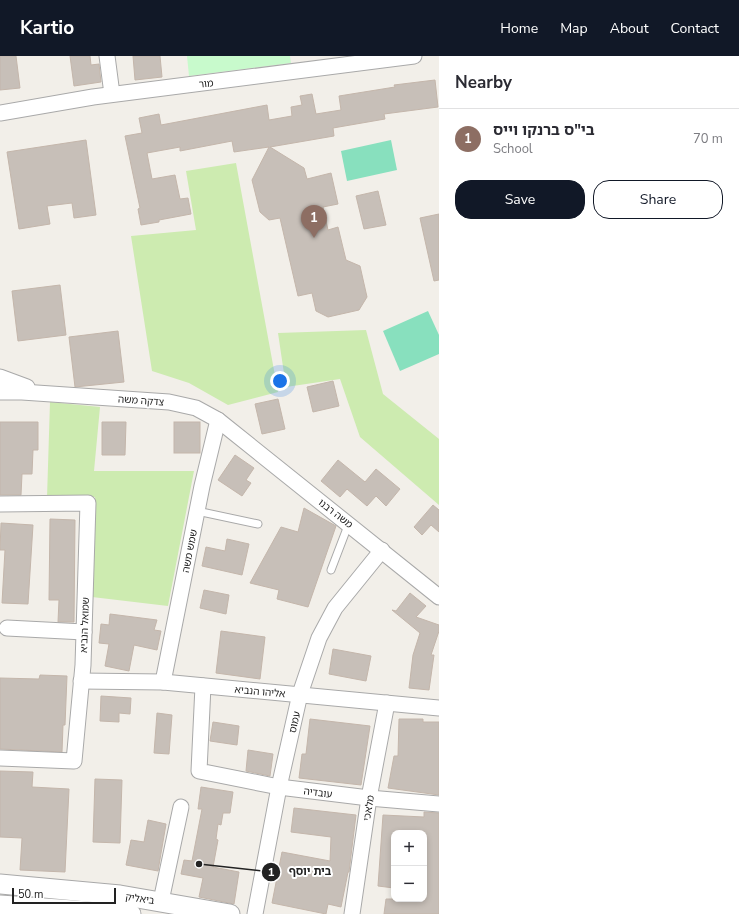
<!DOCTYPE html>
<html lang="en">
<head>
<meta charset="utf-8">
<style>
  :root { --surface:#fff; --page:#f7f7f7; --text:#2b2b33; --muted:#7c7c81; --line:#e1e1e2; --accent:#111827 }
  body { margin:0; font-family:"Nunito Sans","Noto Sans Hebrew",sans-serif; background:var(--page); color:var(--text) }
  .controls { position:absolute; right:12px; bottom:12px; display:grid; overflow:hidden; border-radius:8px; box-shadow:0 2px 6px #0003 }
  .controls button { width:36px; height:36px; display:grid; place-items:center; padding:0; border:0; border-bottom:1px solid var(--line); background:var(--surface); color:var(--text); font:20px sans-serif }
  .scale { position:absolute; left:12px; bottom:10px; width:104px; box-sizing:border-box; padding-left:4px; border:2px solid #222; border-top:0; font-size:11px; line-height:14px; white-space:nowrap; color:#222; -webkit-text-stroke:3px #fff; paint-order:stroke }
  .you { position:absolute; left:280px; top:325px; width:14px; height:14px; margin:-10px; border:3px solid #fff; border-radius:50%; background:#1a73e8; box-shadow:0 0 0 6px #1a73e833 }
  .badge { display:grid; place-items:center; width:26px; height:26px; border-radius:50%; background:var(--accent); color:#fff; font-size:13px; font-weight:700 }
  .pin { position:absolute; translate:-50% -33px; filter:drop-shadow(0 1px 2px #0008) }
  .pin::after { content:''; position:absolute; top:21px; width:14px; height:12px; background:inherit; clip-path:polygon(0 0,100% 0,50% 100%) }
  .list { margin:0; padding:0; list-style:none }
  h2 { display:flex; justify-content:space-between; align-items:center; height:52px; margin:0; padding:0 16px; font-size:17px }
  h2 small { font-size:13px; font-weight:400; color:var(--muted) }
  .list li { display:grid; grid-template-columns:26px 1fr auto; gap:12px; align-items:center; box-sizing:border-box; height:60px; padding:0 16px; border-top:1px solid var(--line) }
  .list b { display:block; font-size:15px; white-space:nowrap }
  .list p { margin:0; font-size:13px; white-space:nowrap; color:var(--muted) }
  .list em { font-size:13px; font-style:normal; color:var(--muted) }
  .actions { display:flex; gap:8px; padding:12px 16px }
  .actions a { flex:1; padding:9px 0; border:1px solid var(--accent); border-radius:16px; text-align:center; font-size:14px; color:var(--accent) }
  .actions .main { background:var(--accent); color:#fff }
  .map { position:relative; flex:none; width:439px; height:858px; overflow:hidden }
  header { display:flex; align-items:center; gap:24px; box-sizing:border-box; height:56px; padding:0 20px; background:var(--accent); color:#fff }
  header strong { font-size:19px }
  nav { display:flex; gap:22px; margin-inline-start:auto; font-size:14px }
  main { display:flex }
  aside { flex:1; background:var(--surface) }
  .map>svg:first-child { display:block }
  .grass { fill:#cdebb0 }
  .park { fill:#c8facc }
  .pitch { fill:#88e0be }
  .building { fill:#c7bfb8; stroke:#c4b6ab }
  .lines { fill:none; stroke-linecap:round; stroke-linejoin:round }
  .service-casing { stroke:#a9a9a9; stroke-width:9 }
  .minor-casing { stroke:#a9a9a9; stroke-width:17 }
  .tertiary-casing { stroke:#a9a9a9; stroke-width:21 }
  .service { stroke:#fff; stroke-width:7 }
  .minor { stroke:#fff; stroke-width:15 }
  .tertiary { stroke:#fff; stroke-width:19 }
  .labels { text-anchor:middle; stroke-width:4; stroke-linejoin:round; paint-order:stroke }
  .street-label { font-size:10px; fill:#222; stroke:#fff }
  .leader { fill:none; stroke:#222; stroke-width:1.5 }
  .callout-dot { fill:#222; stroke:#fff; stroke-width:1.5 }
  .mark-label { font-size:12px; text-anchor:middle; font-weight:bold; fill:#fff }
  .callout-label { font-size:11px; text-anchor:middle; font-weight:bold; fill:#222; stroke:#fff; stroke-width:4; stroke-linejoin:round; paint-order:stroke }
</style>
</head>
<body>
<header>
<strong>Kartio</strong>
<nav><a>Home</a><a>Map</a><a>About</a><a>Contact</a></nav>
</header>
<main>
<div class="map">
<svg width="439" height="858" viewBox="0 0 439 858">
  <rect width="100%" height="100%" fill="#f2efe9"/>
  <g class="grass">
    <polygon points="236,107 278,336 228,349 189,327 152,315 131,180 196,174 186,115"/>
    <polygon points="366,274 383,338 439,383 439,449 360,381 340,323 286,331 278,277"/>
    <polygon points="50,346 100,351 94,415 194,415 168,550 92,541 95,441 47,442"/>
  </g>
  <polygon class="park" points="187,0 290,0 291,7 189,20"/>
  <g class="pitch">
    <polygon points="391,84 397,114 347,125 341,95"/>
    <polygon points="428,255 439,279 439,298 400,315 383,275"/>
  </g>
  <g class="building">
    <polygon points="0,0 16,0 20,32 0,34"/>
    <polygon points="70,0 90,0 91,9 99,8 101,26 74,30"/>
    <polygon points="133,0 160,0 162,21 135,24"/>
    <polygon points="435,24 438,51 384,58 385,63 333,72 334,80 270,91 304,112 307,123 331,117 338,148 323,151 328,174 338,171 346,204 360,210 367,241 359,254 328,261 316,255 312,237 298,240 280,162 269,164 260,156 252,124 269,91 234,96 232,85 180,95 180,91 147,97 152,123 175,119 180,143 188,142 191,158 159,164 159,166 141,169 138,153 140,152 125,80 142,77 139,62 159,58 161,69 267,49 269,64 292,60 291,51 302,49 300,40 312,38 316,58 341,54 339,40 395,31 394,29"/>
    <polygon points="86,84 96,159 74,162 72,147 47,150 50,168 19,173 7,96"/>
    <polygon points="378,135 386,169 364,173 356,140"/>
    <polygon points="439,158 439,224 434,225 420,162"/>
    <polygon points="60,229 66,279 18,285 12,235"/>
    <polygon points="118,275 124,326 75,331 69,281"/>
    <polygon points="333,325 339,350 313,356 307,331"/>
    <polygon points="278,343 285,373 262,378 255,348"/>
    <polygon points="0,366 38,366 38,394 33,394 32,418 22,418 21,439 0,439"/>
    <polygon points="102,366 126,366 125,399 102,399"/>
    <rect x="174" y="366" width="26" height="31"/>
    <polygon points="235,399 254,412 246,424 251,427 242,440 218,424"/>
    <polygon points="338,404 365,426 376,413 400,433 386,450 376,440 367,450 347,433 340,441 321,425"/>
    <polygon points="433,449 439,454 439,476 431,469 422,479 414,471"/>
    <polygon points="304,452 336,470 308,551 277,543 279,534 250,527 281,471 298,476"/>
    <polygon points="50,463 75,464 74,566 58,566 59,544 49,544"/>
    <polygon points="1,467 33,469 28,548 2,547 5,494 0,494"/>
    <polygon points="227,483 249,488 242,519 202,510 206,491 225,495"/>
    <polygon points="204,534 229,539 226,558 200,552"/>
    <polygon points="410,537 426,550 416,561 439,569 439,575 431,599 434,599 429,634 409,632 413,599 420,577 392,554 396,555"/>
    <polygon points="110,558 157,564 154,574 161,575 157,594 134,589 129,615 105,610 109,588 99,587 101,568 109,569"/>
    <polygon points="221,575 265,581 260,623 216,617"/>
    <polygon points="333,593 371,600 366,625 329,618"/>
    <polygon points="40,619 67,620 65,669 63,669 62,696 0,693 0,622 39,623"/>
    <polygon points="101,640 131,642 130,658 119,657 119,666 100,665"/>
    <polygon points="157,657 172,659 169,698 154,697"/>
    <polygon points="310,663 370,670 361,729 299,722 302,698 306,698"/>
    <polygon points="399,663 423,663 423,666 439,666 439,739 388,732 394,700 398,700"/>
    <polygon points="213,666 239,670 237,689 210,685"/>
    <polygon points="248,694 273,698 270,720 246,715"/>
    <polygon points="0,715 33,716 32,731 69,733 65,816 20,814 22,782 0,781"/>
    <polygon points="95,723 122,724 120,787 93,786"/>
    <polygon points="201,731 233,736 230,757 223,757 221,769 218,768 216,783 218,784 213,811 239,816 234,848 199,841 203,822 181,818 184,804 192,805 202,753 198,753"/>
    <polygon points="294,752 356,759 349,816 348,816 341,851 328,848 326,858 272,847 282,796 330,805 331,781 291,776"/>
    <polygon points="424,756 439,757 439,858 384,858 386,843 424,843 424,777 394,777 394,832 378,830 383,759 424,761"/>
    <polygon points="148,764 166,768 158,815 126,809 131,784 144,786"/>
  </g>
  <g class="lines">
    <g class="service-casing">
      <g id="service">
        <polyline points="197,455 258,468"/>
        <polyline points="331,514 349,467"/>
      </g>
    </g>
    <g class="minor-casing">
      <g id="minor">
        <polyline points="107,0 112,38"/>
        <polyline points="0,57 93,41 414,0"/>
        <polyline points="0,321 27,331"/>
        <polyline points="0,336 22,336 169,346 196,352 218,364 439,541"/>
        <polyline points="0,448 88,447 83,609 74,705 0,702"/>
        <polyline points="7,572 84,576"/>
        <polyline points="81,625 163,626 439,652"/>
        <polyline points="163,626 202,430 218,364"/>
        <polyline points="203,630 199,715 279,731 369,742 439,748"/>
        <polyline points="161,845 181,751"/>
        <polyline points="255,858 279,731 300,638 319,582 335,552 382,494"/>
        <polyline points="352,858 369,742 387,647"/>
      </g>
    </g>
    <g class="tertiary-casing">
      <g id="tertiary">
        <polyline points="0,828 120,839 230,858"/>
        <polyline points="0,849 131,858"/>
      </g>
    </g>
    <use href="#service" class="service"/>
    <use href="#minor" class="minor"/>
    <use href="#tertiary" class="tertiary"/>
  </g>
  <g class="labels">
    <g class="street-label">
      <text transform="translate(206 27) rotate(-7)" y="4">מור</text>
      <text transform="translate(141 344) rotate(4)" y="4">צדקה משה</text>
      <text transform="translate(336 457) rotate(38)" y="4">משה רבנו</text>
      <text transform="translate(189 495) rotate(-79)" y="4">שמש משה</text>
      <text transform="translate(84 569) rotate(-88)" y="4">שמואל הנביא</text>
      <text transform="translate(260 635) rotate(5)" y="4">אליהו הנביא</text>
      <text transform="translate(294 666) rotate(-77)" y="4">עמוס</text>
      <text transform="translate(318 736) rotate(7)" y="4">עובדיה</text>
      <text transform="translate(368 752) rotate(-81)" y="4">מלאכי</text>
      <text transform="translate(140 842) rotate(8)" y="4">ביאליק</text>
    </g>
  </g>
  <path class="leader" d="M199 808L271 816"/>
  <g class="callout-dot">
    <circle cx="199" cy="808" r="4"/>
    <circle cx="271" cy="816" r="10"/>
  </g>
  <g class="mark-label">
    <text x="271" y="820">1</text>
  </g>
  <g class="callout-label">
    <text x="310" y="819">בית יוסף</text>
  </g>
</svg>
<div class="controls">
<button>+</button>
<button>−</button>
</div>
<div class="scale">50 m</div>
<div class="you"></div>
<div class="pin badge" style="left:314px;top:182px;background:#8d6e63">1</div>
</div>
<aside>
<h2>Nearby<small></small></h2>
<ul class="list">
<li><span class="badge" style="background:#8d6e63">1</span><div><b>בי&quot;ס ברנקו וייס</b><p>School</p></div><em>70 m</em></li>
</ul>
<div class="actions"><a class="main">Save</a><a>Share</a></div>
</aside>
</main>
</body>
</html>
